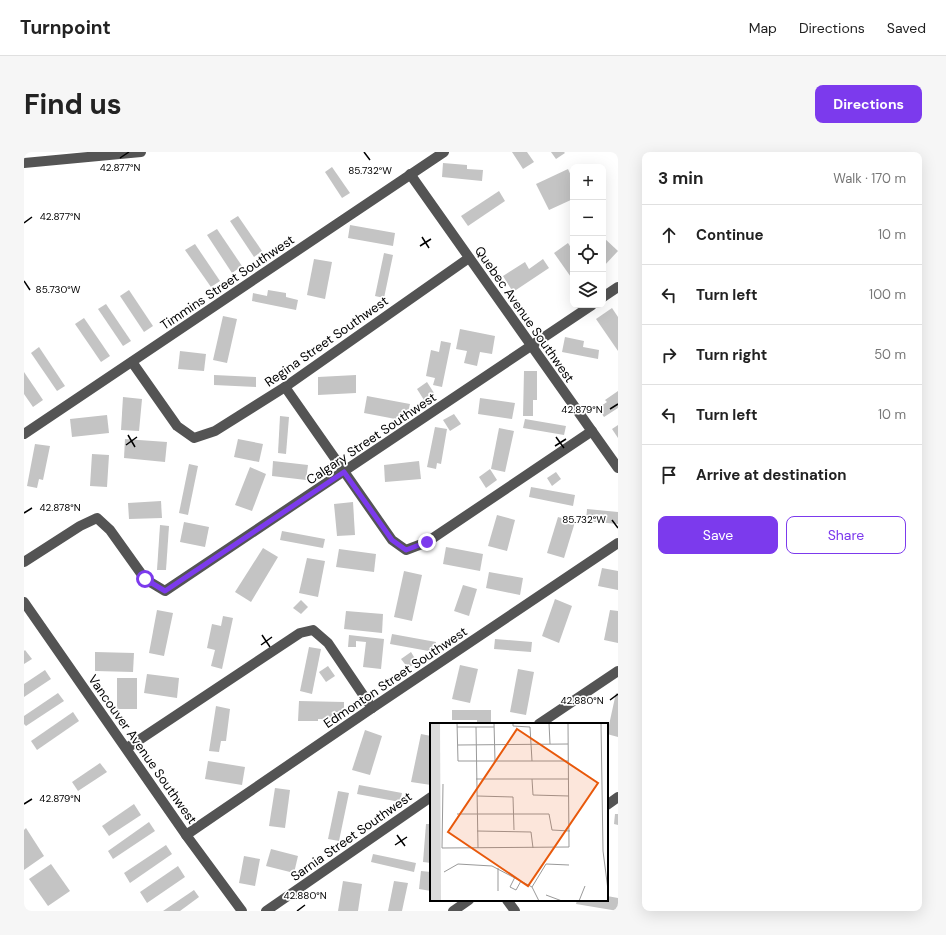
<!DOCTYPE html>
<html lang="en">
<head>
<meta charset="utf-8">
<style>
  :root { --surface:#fff; --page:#f6f6f6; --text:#222; --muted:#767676; --line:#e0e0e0; --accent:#7c3aed }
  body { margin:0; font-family:"DM Sans",sans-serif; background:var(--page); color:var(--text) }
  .controls { position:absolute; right:12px; top:12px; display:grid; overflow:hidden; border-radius:8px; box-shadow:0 4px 16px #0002 }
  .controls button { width:36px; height:36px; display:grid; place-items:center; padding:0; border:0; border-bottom:1px solid var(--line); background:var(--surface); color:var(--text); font:20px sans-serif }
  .stop { position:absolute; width:12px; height:12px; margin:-9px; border:3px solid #7c3aed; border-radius:50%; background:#fff }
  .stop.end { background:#7c3aed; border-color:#fff; box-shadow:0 1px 4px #0008 }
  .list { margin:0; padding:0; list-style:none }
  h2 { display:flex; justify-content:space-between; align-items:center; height:52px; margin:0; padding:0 16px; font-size:17px }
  h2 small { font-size:13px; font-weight:400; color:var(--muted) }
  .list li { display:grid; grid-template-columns:26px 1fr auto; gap:12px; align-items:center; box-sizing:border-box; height:60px; padding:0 16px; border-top:1px solid var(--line) }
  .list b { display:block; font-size:15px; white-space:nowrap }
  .list em { font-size:13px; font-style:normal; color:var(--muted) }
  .actions { display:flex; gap:8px; padding:12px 16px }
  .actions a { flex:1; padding:9px 0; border:1px solid var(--accent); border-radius:8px; text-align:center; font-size:14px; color:var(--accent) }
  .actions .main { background:var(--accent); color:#fff }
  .icon { flex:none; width:22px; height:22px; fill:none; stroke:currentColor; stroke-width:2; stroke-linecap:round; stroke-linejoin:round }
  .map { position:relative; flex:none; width:594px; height:759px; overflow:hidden; border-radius:8px }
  header { display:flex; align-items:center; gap:24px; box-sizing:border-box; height:56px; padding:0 20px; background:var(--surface); border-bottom:1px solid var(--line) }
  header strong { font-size:19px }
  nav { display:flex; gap:22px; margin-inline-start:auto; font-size:14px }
  .intro { display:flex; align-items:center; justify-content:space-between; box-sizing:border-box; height:96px; padding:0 24px }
  h1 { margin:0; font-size:28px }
  .button { padding:10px 18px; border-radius:8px; background:var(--accent); color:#fff; font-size:14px; font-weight:700 }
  main { display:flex; gap:24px; padding:0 24px }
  aside { flex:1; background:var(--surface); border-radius:8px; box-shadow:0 4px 16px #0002 }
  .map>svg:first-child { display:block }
  .building { fill:#c4c4c4 }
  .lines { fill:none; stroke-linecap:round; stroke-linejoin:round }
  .minor { stroke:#545454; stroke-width:10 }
  .route { stroke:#7c3aed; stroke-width:5 }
  .ticks { fill:none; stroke:#000; stroke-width:1.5 }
  .labels { text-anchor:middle; stroke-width:3.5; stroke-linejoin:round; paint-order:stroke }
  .street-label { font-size:13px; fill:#000; stroke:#fff }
  .inset-road { fill:none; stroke:#999; stroke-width:1 }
  .view { fill:#e8590c; fill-opacity:0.15; stroke:#e8590c; stroke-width:2 }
  .inset-edge { fill:none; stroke:#000; stroke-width:2 }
  .ticks-label { font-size:10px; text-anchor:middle; fill:#000; stroke:#fff; stroke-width:3.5; stroke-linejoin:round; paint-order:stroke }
</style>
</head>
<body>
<header>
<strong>Turnpoint</strong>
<nav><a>Map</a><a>Directions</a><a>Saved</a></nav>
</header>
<div class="intro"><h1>Find us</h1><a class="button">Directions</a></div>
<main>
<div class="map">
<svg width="594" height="759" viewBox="0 0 594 759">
  <rect width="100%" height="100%" fill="#fff"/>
  <g class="building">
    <polygon points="488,0 503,0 510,10 499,17"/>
    <polygon points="527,0 540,0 541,1 532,7"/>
    <polygon points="419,11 443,13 443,17 459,18 458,29 418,25"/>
    <polygon points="308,15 326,41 318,46 301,20"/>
    <polygon points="544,17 549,28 549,47 525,58 512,32"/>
    <polygon points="475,39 481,49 444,74 437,64"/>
    <polygon points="214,64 238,99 230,105 206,69"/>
    <polygon points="326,73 371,81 369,94 324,86"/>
    <polygon points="193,77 218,114 208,121 183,83"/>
    <polygon points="579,85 594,99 579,115"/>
    <polygon points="544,91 549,99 549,128 530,101"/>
    <polygon points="171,92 196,129 187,135 161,98"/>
    <polygon points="360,101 369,103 360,146 351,144"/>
    <polygon points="290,107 308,110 301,147 283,143"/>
    <polygon points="519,107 525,116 489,140 479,124 501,110 505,117"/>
    <polygon points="105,138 129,174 120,180 96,144"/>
    <polygon points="244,138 262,141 262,145 274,148 272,158 228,149 229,141 243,144"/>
    <polygon points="82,152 107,189 99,194 74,157"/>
    <polygon points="588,156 594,165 594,199 572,167"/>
    <polygon points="199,164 213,167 203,211 189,208"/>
    <polygon points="60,166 86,204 77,210 51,172"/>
    <polygon points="436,177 471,184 468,202 456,200 453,214 440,211 443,199 432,197"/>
    <polygon points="541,185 560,189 559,195 575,198 574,207 538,200"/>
    <polygon points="417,189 427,191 418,235 409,233 411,226 402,224 407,198 415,200"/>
    <polygon points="15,195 41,234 33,239 7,201"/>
    <polygon points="156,199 182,202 180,219 154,217"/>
    <polygon points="500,219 513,219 513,248 509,248 509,264 499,264"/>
    <polygon points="0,220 19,248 9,255 0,242"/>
    <polygon points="190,223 232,225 232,235 190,233"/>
    <polygon points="332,223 332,241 294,243 294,225"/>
    <polygon points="403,230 410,241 400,248 393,237"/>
    <polygon points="594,239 594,256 580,265 574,256 583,250 581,248"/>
    <polygon points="343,244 386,252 382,269 340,261"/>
    <polygon points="99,245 118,247 115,279 97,278"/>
    <polygon points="456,246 491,251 488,267 454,262"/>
    <polygon points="430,262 437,272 426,279 419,268"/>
    <polygon points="83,263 85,281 48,285 46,267"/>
    <polygon points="256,264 265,265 262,302 254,301"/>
    <polygon points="501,267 542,274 540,283 499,276"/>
    <polygon points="594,273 594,286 588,277"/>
    <polygon points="411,275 423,277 417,312 413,311 412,317 403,315"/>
    <polygon points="475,276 490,279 481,320 467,317"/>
    <polygon points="101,287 143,290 141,310 100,306"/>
    <polygon points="214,287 239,292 235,310 210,305"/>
    <polygon points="11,292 26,294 19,328 15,327 13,336 3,334"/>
    <polygon points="68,302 85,303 83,335 66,334"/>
    <polygon points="249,309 284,313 282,328 248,324"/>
    <polygon points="395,309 397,327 361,330 360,313"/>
    <polygon points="165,312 174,314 164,363 155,361"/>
    <polygon points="226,315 242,322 228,359 211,353"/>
    <polygon points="466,317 473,328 462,336 455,325"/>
    <polygon points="532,320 537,327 528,334 523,326"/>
    <polygon points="507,335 551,343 549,354 505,345"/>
    <polygon points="137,349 138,366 105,367 104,351"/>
    <polygon points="329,350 331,383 313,384 310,352"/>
    <polygon points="563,357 594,360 594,372 562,369"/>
    <polygon points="473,363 491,368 483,399 464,394"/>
    <polygon points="534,365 551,370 540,406 523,401"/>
    <polygon points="160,370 185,375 181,395 156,390"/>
    <polygon points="136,373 145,374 142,418 133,418"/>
    <polygon points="258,379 301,387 299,396 256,388"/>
    <polygon points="422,395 459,402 456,419 419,412"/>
    <polygon points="239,396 254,405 227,450 211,440"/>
    <polygon points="315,397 352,402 350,420 312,415"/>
    <polygon points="283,406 301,409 294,445 275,441"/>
    <polygon points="578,416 594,419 594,438 574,434"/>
    <polygon points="380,419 398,423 388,469 370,465"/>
    <polygon points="465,420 499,426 496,443 462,436"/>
    <polygon points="439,433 453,437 445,464 430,459"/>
    <polygon points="531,447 548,454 535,491 518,484"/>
    <polygon points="277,448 284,455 277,462 269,456"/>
    <polygon points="133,458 149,461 140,504 125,501"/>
    <polygon points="586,458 594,459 594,491 580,488"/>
    <polygon points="322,459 359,462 358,481 320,477"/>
    <polygon points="199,464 209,466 198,517 187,514 191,498 183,496 188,472 197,474"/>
    <polygon points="368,482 412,490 410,500 366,492"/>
    <polygon points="325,483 360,487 357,517 339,515 342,490 332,489 332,495 324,495"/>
    <polygon points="471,487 508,490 507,500 470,497"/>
    <polygon points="285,495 297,497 288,542 276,539"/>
    <polygon points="1,498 8,507 0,512 0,499"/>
    <polygon points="71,500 110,501 109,520 71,519"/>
    <polygon points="387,500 393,510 384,516 377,507"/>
    <polygon points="436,513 454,517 446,551 428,547"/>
    <polygon points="304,514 311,524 302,530 295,520"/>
    <polygon points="494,517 510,520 502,563 486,560"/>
    <polygon points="21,518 27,527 0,545 0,532"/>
    <polygon points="123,522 155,526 153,546 120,541"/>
    <rect x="93" y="526" width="20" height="31"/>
    <polygon points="34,541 40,549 2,574 0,572 0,564"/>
    <polygon points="592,541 594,542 594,585 583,582"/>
    <polygon points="275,549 320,550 320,561 312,560 312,567 294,567 294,569 274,569"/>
    <polygon points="192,554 206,557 202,589 197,589 195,600 185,599"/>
    <polygon points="428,558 467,558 467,572 453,572 453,568 428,568"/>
    <polygon points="49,560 55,569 13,598 7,589"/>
    <polygon points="341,578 358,584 346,623 328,618"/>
    <polygon points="397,582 407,584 407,633 387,630"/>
    <polygon points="184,609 221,615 218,633 181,627"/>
    <polygon points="76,611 83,620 54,639 48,630"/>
    <polygon points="335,633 378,641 376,650 333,642"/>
    <polygon points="251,636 266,638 261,676 245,674"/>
    <polygon points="314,639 325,641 315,689 304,687"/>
    <polygon points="110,652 117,663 85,684 78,674"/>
    <polygon points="591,662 594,662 594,673 590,672"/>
    <polygon points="125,670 131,679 89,707 84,699"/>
    <polygon points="402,672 407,672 407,711 399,710"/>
    <polygon points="2,676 20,704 0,718 0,678"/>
    <polygon points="142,693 148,702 106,731 100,721"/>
    <polygon points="247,697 274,704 270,721 242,714"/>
    <polygon points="349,702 392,711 390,720 347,710"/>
    <polygon points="220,704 236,707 231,734 215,731"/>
    <polygon points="27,712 46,739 24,754 5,727"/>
    <polygon points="154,714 161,725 123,751 116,740"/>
    <polygon points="397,719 407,720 407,739 395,737"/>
    <polygon points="319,729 338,732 334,759 314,759"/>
    <polygon points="370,729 384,731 378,759 364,759"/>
    <polygon points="170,738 175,745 156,759 139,759"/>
    <polygon points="583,744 594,746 594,759 552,752 553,748 583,748"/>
  </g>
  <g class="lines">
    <g class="minor">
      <polyline points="0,11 117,0"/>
      <polyline points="386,22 594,316"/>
      <polyline points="579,145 594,135"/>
      <polyline points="108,210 153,274 170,286 191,279 261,235 445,106"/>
      <polyline points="261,235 368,388 382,398 403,390 568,279"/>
      <polyline points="0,282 420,0"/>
      <polyline points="0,410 56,374 73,366 86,378 121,427 141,439 568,153"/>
      <polyline points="0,450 162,683 218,759"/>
      <polyline points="515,572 594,519"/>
      <polyline points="103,596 276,481 289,478 304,491 348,556"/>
      <polyline points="583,653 594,645"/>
      <polyline points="162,683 348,556 594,391"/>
      <polyline points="483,748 491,759"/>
      <polyline points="242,759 407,645"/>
      <polyline points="429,759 445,748"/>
    </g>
  </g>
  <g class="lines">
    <polyline class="route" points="121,427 141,439 320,320 368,388 382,398 403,390"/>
  </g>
  <path class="ticks" d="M 340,0 L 346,8M 96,6 L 105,0M 0,71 L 8,65M 398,85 L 405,96M 396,94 L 407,87M 0,129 L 6,138M 586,257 L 594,252M 104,283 L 111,295M 532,285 L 540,296M 102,293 L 113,285M 531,294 L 542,287M 0,361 L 8,356M 588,368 L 594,376M 238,483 L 246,495M 237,493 L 248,485M 586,548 L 594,542M 0,652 L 8,647M 373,683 L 381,694M 371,693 L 383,685M 273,759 L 281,753"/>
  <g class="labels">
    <g class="street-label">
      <text transform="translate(203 130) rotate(-34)" y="5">Timmins Street Southwest</text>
      <text transform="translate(501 162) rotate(55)" y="5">Quebec Avenue Southwest</text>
      <text transform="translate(302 189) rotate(-35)" y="5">Regina Street Southwest</text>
      <text transform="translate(347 286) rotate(-34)" y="5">Calgary Street Southwest</text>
      <text transform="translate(371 525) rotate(-34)" y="5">Edmonton Street Southwest</text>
      <text transform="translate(119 597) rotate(55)" y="5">Vancouver Avenue Southwest</text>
      <text transform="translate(327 684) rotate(-35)" y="5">Sarnia Street Southwest</text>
    </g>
  </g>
  <g transform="translate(406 571)">
    <rect width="178" height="178" fill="#fff"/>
    <path d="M 0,0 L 10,0 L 11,178 L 0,178 Z" fill="#dbdbdb"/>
    <path class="inset-road" d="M 27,0 L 28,38 L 138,38M 64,0 L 65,38M 83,0 L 83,3 L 100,4 L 102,38M 119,0 L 120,21M 171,0 L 173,128 L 178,167M 27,4 L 64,4M 46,4 L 48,125M 28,22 L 138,21M 46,56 L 139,56M 102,56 L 103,72 L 139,73M 13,61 L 12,125 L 139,124 L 138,0M 47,73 L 83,74 L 84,107M 27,91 L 119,91 L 122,107 L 140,108M 47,108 L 101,109 L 103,125M 68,145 L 68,168M 14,149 L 28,141 L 62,143 L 102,164M 85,154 L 80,164 L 86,167 L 91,158M 102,164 L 116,141 L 139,142M 102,164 L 109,178M 116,172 L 132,178M 149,178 L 155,163"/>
    <path class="view" d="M 87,6 L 168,60 L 98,163 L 18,109 Z"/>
    <rect width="178" height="178" class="inset-edge"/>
  </g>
  <g class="ticks-label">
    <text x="96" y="19">42.877°N</text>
    <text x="346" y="22">85.732°W</text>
    <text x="36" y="68">42.877°N</text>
    <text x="34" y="141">85.730°W</text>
    <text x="558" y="261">42.879°N</text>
    <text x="36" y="359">42.878°N</text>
    <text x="560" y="371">85.732°W</text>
    <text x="558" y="552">42.880°N</text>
    <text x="36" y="650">42.879°N</text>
    <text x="281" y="747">42.880°N</text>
  </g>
</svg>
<div class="controls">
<button>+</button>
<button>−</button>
<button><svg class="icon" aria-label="locate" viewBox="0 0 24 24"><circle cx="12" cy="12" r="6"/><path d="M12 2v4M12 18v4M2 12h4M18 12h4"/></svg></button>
<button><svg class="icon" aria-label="layers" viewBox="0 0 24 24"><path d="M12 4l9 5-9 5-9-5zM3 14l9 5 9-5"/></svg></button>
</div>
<div class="stop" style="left:121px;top:427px"></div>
<div class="stop end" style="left:403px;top:390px"></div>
</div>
<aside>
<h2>3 min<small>Walk · 170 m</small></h2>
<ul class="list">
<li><svg class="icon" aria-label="ahead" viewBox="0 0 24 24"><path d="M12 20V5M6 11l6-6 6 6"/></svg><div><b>Continue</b></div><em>10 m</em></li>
<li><svg class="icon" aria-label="left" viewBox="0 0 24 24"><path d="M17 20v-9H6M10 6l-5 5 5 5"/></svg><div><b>Turn left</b></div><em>100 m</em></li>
<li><svg class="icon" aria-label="right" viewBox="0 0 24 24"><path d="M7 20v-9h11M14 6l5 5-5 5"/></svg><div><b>Turn right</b></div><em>50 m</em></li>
<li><svg class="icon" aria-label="left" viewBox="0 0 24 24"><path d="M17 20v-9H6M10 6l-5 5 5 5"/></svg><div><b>Turn left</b></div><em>10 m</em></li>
<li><svg class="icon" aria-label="arrive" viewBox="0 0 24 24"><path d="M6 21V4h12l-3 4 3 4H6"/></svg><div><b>Arrive at destination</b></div></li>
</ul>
<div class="actions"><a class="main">Save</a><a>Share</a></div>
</aside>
</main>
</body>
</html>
